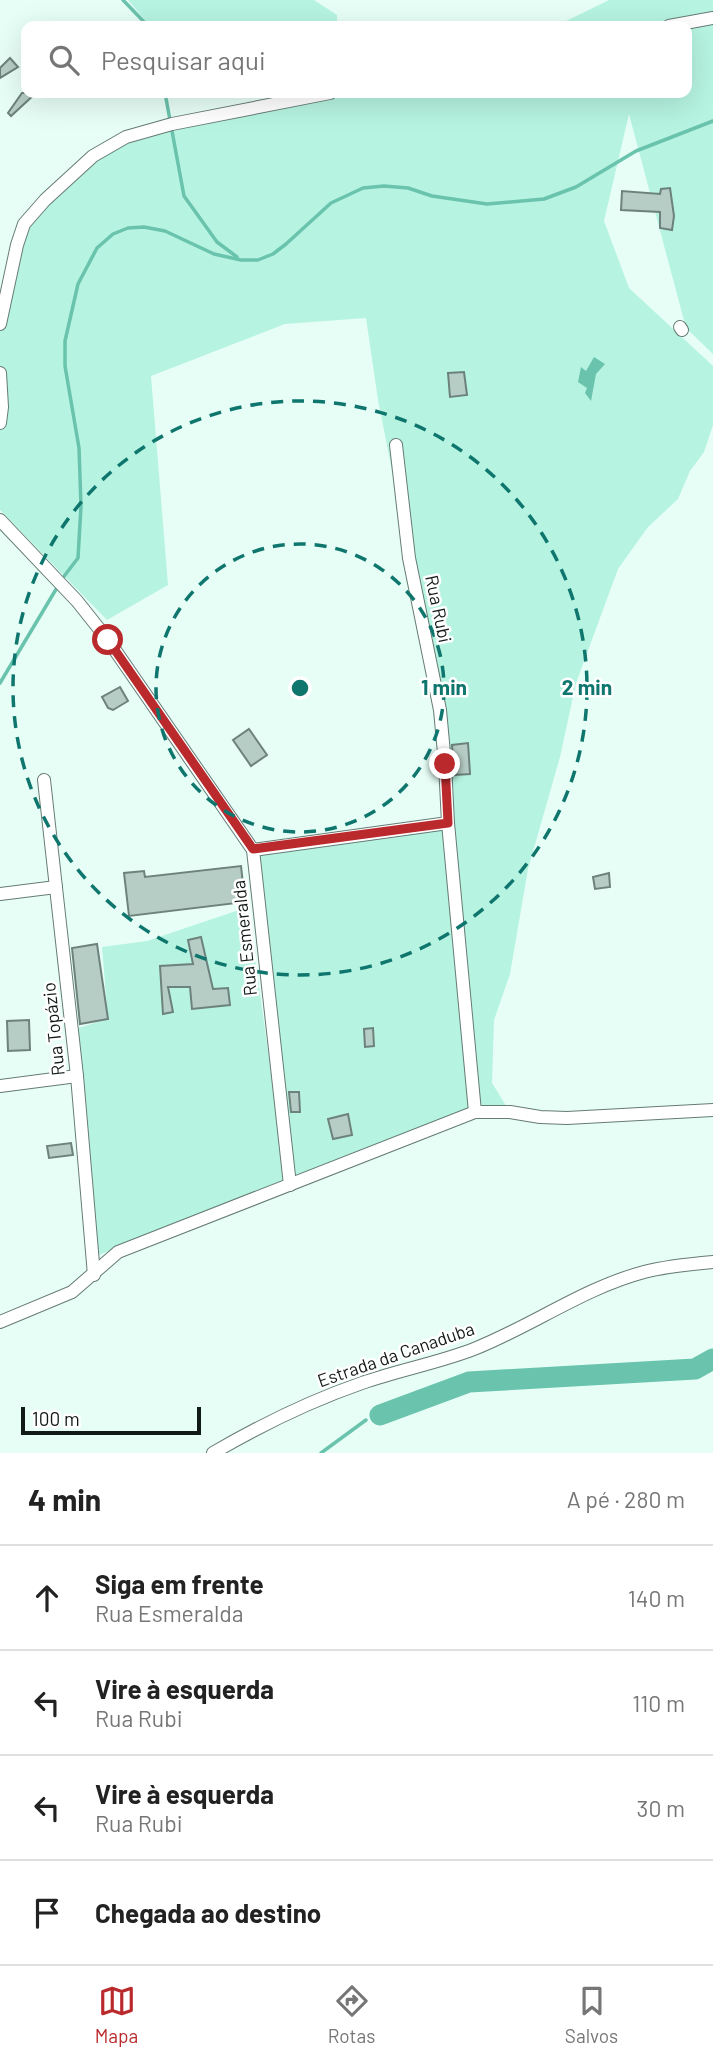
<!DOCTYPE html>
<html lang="pt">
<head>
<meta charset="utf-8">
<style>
  :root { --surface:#fff; --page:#f2f2f2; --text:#222; --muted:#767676; --line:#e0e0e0; --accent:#ba2a2d }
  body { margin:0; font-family:Barlow,sans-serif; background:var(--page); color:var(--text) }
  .scale { position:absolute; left:21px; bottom:18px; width:180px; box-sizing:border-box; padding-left:7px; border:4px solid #121a18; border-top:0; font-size:19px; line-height:24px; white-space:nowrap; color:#121a18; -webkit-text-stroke:5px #fff; paint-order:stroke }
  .stop { position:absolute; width:21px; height:21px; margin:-16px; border:5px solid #ba2a2d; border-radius:50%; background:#fff }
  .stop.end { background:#ba2a2d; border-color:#fff; box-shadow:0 2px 7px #0008 }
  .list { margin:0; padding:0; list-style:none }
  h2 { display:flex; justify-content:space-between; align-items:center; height:91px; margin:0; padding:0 28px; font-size:30px }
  h2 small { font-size:23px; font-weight:400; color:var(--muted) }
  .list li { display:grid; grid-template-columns:46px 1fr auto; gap:21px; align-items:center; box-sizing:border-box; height:105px; padding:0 28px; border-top:2px solid var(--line) }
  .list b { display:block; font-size:26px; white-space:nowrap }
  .list p { margin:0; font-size:23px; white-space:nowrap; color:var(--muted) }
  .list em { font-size:23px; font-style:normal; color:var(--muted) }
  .icon { flex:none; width:38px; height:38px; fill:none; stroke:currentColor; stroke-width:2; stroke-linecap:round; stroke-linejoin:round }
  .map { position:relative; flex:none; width:713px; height:1453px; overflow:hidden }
  .search { position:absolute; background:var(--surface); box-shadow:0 7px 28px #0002; left:21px; right:21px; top:21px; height:77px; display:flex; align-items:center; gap:18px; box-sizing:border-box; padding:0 24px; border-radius:14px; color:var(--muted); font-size:26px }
  .sheet { height:511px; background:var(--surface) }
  nav { display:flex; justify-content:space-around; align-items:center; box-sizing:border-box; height:98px; border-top:2px solid var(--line); background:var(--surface); font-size:19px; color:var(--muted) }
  nav a { display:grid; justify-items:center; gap:4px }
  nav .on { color:var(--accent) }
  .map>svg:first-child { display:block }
  .green { fill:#b6f3e1 }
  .water { fill:#6ac3ac }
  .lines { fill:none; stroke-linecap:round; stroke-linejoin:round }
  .stream { stroke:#6ac3ac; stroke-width:3.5 }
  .river { stroke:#6ac3ac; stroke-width:21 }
  .building { fill:#b6cdc6; stroke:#6d827c; stroke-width:2 }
  .minor-casing { stroke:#667b74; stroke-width:14 }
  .minor { stroke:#fff; stroke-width:12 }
  .route { stroke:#ba2a2d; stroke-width:9 }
  .ring { fill:none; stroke:#0f766e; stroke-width:3.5; stroke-dasharray:12 9 }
  .labels { text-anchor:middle; stroke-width:5; stroke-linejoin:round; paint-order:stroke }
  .street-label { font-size:18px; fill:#121a18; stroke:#fff }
  .centre { fill:#0f766e; stroke:#fff; stroke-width:3.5 }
  .ring-label { font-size:21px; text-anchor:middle; font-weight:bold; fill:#0f766e; stroke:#fff; stroke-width:5; stroke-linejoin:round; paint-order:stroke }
</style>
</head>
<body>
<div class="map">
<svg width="713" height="1453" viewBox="0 0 713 1453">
  <rect width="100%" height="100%" fill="#e7fef7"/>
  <g class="green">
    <polygon points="128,0 314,0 337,15 337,26 150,26"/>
    <polygon points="609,0 713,0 713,354 686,328 629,114 604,221 629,288 713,366 713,425 704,452 690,471 678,499 648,527 618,569 576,683 560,757 528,869 510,974 494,1020 492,1083 510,1112 475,1112 290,1185 258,854 447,823 440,710 378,400 366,318 285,324 151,376 168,585 107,620 0,510 0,324 17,245 45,200 126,137 319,93 687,93 687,26 556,26"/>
    <polygon points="248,907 286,1181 96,1256 78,1028 108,1019 102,947 147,941"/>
  </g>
  <polygon class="water" points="594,357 605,364 596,374 591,401 585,393 587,388 578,382 581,367 586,371"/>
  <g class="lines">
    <g class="stream">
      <polyline points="123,0 148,26"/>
      <polyline points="165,93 184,196 217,242 237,257"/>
      <polyline points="62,579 78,558 81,506 79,448 65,366 65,341 78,284 97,248 113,234 128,228 144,227 165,231 214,254 241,260 258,260 273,254 286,244 331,203 363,188 384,186 408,188 432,196 487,204 544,199 576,187 636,151 713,121"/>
      <polyline points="0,683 58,586"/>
      <polyline points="321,1453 366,1420"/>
    </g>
    <polyline class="river" points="380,1415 469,1382 695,1369 713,1359"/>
  </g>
  <g class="building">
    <polygon points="10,58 18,67 0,78 0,68"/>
    <polygon points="22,93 36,93 11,116 8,113"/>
    <polygon points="670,188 674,216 672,230 660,228 660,212 621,210 622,191 660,194 661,189"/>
    <polygon points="464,372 467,395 450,397 448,373"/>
    <polygon points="120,687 128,701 113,710 108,708 102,697"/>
    <polygon points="249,729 267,755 251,766 233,740"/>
    <polygon points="468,743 470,774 454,775 452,745"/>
    <polygon points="241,866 245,902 129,916 124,873 144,871 145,877"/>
    <polygon points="609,873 610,887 595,889 593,877"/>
    <polygon points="201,937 213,989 228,988 230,1005 192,1009 190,987 168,987 173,1012 163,1014 160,966 193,964 188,940"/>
    <polygon points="97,944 108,1019 80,1024 72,948"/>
    <polygon points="29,1020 30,1050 8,1051 7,1021"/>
    <polygon points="373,1028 374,1046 365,1047 364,1029"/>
    <polygon points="289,1092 299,1092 300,1112 291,1112"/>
    <polygon points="348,1114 352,1135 333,1139 328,1119"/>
    <polygon points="71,1143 73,1155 49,1158 47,1146"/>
  </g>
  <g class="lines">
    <g class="minor-casing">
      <g id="minor">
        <polyline points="669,26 713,18"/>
        <polyline points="0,324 17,245 24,224 45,200 93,156 126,137 172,124 330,93"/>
        <polyline points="680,327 682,330"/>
        <polyline points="0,373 2,407 0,423"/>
        <polyline points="396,445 409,558 440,710 445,764 448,823 475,1112"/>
        <polyline points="0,520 77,601 108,640 253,850 290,1185"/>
        <polyline points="44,780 77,1076 94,1275"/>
        <polyline points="253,850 448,823"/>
        <polyline points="0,894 56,887"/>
        <polyline points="0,1086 77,1076"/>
        <polyline points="0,1322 72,1292 118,1252 475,1112 510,1112 540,1117 567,1118 713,1110"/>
        <path d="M 213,1453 C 261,1425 310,1401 362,1383 C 399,1370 438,1363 474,1349 C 532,1326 584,1288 644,1272 C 667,1266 690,1264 713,1262"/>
      </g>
    </g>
    <use href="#minor" class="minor"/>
  </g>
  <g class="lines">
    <polyline class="route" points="108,640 253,849 448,823 445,764"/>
  </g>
  <g class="ring">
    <circle cx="300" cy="688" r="144"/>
    <circle cx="300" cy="688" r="287"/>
  </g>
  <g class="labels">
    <g class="street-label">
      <text transform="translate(438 609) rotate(78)" y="6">Rua Rubi</text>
      <text transform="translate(245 938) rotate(-96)" y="6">Rua Esmeralda</text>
      <text transform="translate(54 1029) rotate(-96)" y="6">Rua Topázio</text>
      <text transform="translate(396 1355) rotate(-19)" y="6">Estrada da Canaduba</text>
    </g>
  </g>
  <circle cx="300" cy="688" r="10" class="centre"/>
  <g class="ring-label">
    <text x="444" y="695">1 min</text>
    <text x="587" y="695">2 min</text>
  </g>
</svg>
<div class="scale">100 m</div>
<div class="stop" style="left:108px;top:640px"></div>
<div class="stop end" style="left:445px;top:764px"></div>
<div class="search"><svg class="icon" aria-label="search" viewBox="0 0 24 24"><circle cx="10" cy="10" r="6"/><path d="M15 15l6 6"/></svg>Pesquisar aqui</div>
</div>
<section class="sheet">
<h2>4 min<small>A pé · 280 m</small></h2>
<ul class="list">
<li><svg class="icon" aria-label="ahead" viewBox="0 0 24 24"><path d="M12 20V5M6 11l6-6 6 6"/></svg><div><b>Siga em frente</b><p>Rua Esmeralda</p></div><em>140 m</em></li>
<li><svg class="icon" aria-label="left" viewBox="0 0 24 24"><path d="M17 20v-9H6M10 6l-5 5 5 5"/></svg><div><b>Vire à esquerda</b><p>Rua Rubi</p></div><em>110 m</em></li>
<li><svg class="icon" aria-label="left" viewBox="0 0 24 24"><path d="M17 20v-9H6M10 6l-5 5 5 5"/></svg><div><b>Vire à esquerda</b><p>Rua Rubi</p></div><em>30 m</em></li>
<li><svg class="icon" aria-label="arrive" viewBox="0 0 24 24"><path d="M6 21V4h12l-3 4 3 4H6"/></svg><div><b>Chegada ao destino</b></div></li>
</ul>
</section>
<nav>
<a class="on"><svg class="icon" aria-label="map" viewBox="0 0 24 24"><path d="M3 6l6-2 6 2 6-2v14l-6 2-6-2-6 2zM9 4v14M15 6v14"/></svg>Mapa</a>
<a><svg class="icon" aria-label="directions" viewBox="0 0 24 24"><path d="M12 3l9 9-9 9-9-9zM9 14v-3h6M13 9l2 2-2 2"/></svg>Rotas</a>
<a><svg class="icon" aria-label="saved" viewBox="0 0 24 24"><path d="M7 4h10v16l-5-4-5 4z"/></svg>Salvos</a>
</nav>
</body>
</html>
